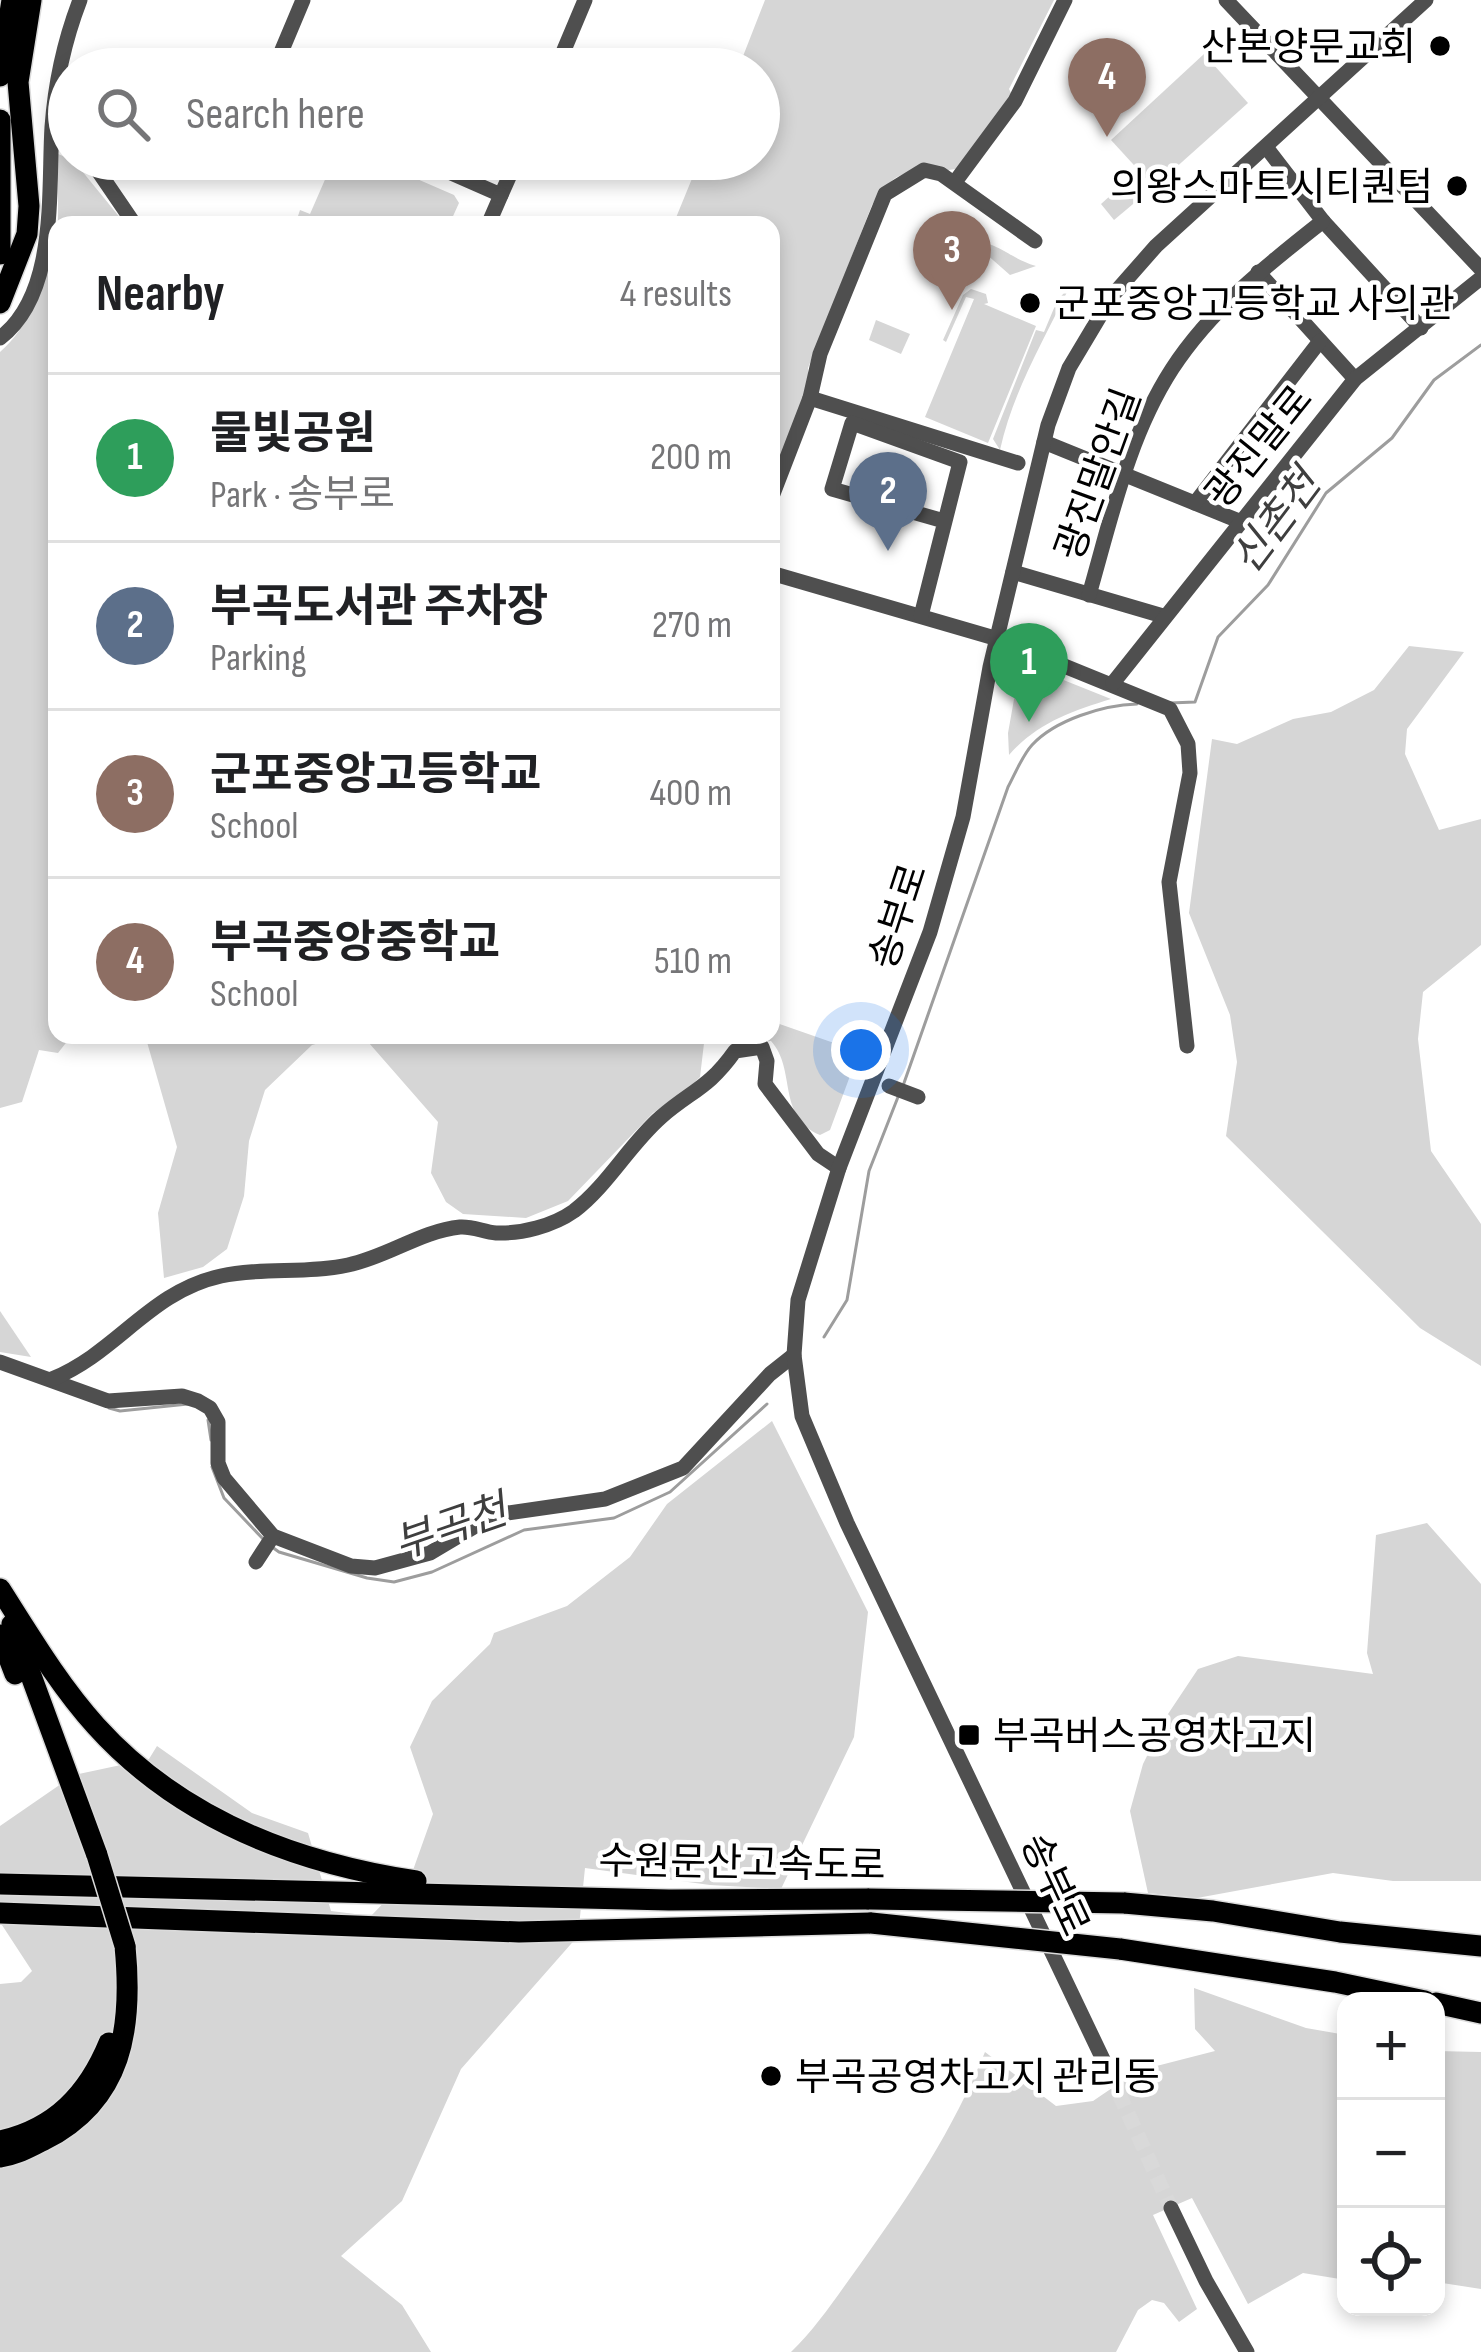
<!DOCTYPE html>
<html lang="en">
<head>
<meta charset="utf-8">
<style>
  :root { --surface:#fff; --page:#f2f2f2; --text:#202124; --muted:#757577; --line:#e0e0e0; --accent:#000 }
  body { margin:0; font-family:"Sofia Sans Condensed","Noto Sans KR",sans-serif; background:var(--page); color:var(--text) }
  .controls { position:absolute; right:36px; bottom:36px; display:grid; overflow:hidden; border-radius:24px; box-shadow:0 6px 18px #0003 }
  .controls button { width:108px; height:108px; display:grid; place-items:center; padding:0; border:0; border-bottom:3px solid var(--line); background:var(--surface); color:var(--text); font:60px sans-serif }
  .you { position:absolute; left:861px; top:1050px; width:42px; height:42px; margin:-30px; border:9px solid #fff; border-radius:50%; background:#1a73e8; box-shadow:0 0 0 18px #1a73e833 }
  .badge { display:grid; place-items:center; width:78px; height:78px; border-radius:50%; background:var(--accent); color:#fff; font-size:39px; font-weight:700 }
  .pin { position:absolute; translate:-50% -99px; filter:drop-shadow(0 3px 6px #0008) }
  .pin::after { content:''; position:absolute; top:63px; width:42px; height:36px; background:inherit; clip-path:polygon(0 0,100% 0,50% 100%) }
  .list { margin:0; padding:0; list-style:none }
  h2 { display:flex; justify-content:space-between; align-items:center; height:156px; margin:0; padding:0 48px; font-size:51px }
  h2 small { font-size:39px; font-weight:400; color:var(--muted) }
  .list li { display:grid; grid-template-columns:78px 1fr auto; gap:36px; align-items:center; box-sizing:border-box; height:168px; padding:0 48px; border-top:3px solid var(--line) }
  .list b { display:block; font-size:45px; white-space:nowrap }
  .list p { margin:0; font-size:39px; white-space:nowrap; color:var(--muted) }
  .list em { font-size:39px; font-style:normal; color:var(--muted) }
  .icon { flex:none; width:66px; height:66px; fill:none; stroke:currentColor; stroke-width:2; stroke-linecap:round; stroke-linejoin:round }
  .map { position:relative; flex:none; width:1481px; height:2352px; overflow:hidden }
  .search { position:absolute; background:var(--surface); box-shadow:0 6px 18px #0003; left:48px; top:48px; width:732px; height:132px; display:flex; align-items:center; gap:30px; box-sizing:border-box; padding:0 42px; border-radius:66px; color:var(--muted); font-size:45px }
  .panel { position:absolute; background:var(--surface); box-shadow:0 6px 18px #0003; left:48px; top:216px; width:732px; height:828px; border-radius:24px }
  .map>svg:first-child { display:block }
  .green { fill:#d6d6d6 }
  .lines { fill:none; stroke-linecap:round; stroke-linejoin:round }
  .stream { stroke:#9d9d9d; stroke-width:3 }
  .minor-tunnel { stroke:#d9d9d9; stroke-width:15; stroke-dasharray:15 8; stroke-linecap:butt }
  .highway-casing { stroke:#dbdbdb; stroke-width:24 }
  .minor { stroke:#4f4f4f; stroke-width:15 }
  .highway { stroke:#000; stroke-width:21 }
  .highway-bridge-casing { stroke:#dbdbdb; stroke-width:24; stroke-linecap:butt }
  .highway-bridge { stroke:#000; stroke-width:21 }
  .poi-dot { fill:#000; stroke:#fff; stroke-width:4.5 }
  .labels { text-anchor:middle; stroke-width:9; stroke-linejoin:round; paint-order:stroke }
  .poi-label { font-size:39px; fill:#000; stroke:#fff; text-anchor:start }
  .street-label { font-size:39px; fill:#000; stroke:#fff }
  .water-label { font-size:42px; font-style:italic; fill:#3e3e3e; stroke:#fff }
</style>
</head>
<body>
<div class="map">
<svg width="1481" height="2352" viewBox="0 0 1481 2352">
  <rect width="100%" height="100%" fill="#fff"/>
  <g class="green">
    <path d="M 765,0 L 1054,0 L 1009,89 L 1012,95 L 956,169 C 914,176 900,160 872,205 L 808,368 L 808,390 L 771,488 L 771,225 L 673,225 L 700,159 L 759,159 L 759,69 L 738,69 Z"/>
    <polygon points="1204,54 1248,103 1154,187 1111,140"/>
    <polygon points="58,154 73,160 126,225 58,225"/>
    <polygon points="334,159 371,159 454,195 459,203 449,225 295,225 300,210 310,214"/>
    <polygon points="1130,178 1145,194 1114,220 1101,204"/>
    <path d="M 57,237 L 57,1035 L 72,1035 L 58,1053 L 39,1050 L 22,1102 L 0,1108 L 0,352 C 33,324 45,278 57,237 Z"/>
    <path d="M 969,240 C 1001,243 1007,257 1036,266 L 1010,275 L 985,253 L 965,244 Z"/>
    <path d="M 1070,286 C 1044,340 1013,391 1000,450 L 993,439 L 1036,330 L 1044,332 L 1057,301 Z"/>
    <polygon points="971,289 986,294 988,303 984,304 1036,326 988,443 925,417 974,299 966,297 946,342 943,340 963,295"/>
    <polygon points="876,320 910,334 901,354 869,340"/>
    <polygon points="1409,646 1464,652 1407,729 1405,754 1439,830 1481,819 1481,945 1423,992 1418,1039 1431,1151 1481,1224 1481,1366 1420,1328 1226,1136 1237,1062 1230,1015 1189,913 1212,739 1237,744 1293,719 1331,712 1374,690"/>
    <path d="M 1036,669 L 1111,699 C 1072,711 1037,723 1009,755 L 1008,733 L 1018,677 Z"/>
    <path d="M 771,1021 L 854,1050 L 857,1057 L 830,1130 L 820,1135 C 776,1116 797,1070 771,1041 L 730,1044 L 720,1035 L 771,1035 Z"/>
    <polygon points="145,1035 348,1035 312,1045 265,1090 249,1141 244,1196 227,1249 203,1267 164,1278 158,1213 177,1147"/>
    <polygon points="362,1035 705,1035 700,1077 691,1086 653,1113 568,1201 526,1218 463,1214 446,1202 431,1173 438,1122"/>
    <polygon points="0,1311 31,1357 0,1352"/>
    <polygon points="772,1421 868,1612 854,1737 781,1889 710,1885 585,1868 578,1936 461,2069 402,2201 341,2256 402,2305 431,2352 0,2352 0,1984 21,1982 32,1971 0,1922 0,1826 74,1775 149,1759 157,1746 252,1813 308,1833 331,1911 371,1916 412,1873 433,1814 410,1747 432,1701 490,1644 494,1633 567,1606 630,1557 667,1504"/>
    <polygon points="1427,1523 1481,1584 1481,1881 1393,1881 1333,1873 1197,1898 1148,1893 1130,1811 1143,1764 1168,1714 1198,1669 1238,1656 1373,1674 1367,1653 1376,1535"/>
    <path d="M 1194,1988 L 1306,2028 L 1346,2035 L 1346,2280 L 1303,2273 L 1248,2304 L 1192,2198 L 1153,2215 L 1197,2309 L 1179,2322 L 1164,2303 L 1152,2300 L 1138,2310 L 1116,2352 L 791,2352 C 818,2326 839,2293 861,2263 C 912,2192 951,2133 985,2052 L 1056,2106 L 1093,2101 L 1137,2071 L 1215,2051 L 1195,2029 Z"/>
    <polygon points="1436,2051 1481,2052 1481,2289 1436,2282"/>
  </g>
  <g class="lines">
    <g class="stream">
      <polyline points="1170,703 1195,702 1218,637 1268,585 1326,493 1392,438 1434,380 1481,345"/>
      <path d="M 904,1083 L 1008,787 C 1015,774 1022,756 1032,745 C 1055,720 1103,705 1137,704"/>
      <polyline points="824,1337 847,1300 869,1171 898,1097"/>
      <polyline points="109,1408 120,1411 188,1404"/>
      <polyline points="208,1420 211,1440"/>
      <polyline points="212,1467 224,1498 265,1541"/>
      <polyline points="272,1547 279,1552 367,1578 394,1582 432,1572 524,1530 614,1518 670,1492 767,1404"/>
    </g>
    <polyline class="minor-tunnel" points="1109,2072 1171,2208"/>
    <g class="highway-casing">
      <g id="highway">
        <polyline points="0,76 12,0"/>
        <polyline points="0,120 0,254"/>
        <polyline points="0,303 27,234 29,206 18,82 31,0"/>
        <path d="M 0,1589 C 30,1636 59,1685 96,1726 C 179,1818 296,1863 416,1881"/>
        <polyline points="12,1624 97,1855"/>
        <polyline points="0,1635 15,1674"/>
        <polyline points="0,1884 669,1900 869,1899"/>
        <polyline points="1124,1903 1213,1911 1340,1932 1481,1946"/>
        <polyline points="0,1913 519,1932 871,1923"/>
        <polyline points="1120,1949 1335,1982 1425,2001"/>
        <polyline points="1436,2003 1481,2013"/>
        <path d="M 0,2141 C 55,2129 88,2094 109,2043"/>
        <path d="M 0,2157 C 16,2155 29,2147 44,2140 C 123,2100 133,2028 125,1946"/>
      </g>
    </g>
    <g class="minor">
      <polyline points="1226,0 1481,269"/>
      <polyline points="274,69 303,0"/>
      <polyline points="556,69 585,0"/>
      <polyline points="1266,147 1323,221 1421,328"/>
      <polyline points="90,159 135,225"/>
      <polyline points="419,159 501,195 517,159"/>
      <polyline points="955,182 1015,101 1065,0"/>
      <polyline points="488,225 501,195"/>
      <polyline points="1258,272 1355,379"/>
      <path d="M 0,338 C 58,294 48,191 52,127 C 55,85 65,39 80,0"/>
      <polyline points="810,398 1018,463"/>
      <polyline points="1044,442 1239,521"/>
      <polyline points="771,499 810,398 820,354 885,194 924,170 941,174 1035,241"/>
      <polyline points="1195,503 1320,341"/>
      <polyline points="1013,572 1163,616"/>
      <polyline points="771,573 998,639 1170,709 1188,744 1190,773 1169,882 1187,1046"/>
      <path d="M 1089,595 C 1111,519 1128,437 1172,369 C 1211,309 1267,265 1323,221"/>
      <polyline points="921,616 960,462 852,423 832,489 944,521"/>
      <polyline points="1113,683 1355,379 1481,278"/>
      <polyline points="889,1086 918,1097"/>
      <polyline points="0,1362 108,1401 182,1396 198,1401 210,1408 218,1422 218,1463 224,1478 273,1536 351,1566 375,1568 430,1553 494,1515 605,1499 683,1468 770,1374 794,1355"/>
      <path d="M 52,1379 C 118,1352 149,1292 221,1276 C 262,1267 307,1274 348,1265 C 387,1257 421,1231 460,1227 C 472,1226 484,1232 496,1233 C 521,1234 553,1226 574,1211 C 608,1185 629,1145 661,1117 C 692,1090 708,1089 735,1051 L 762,1047 L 767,1061 L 765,1084 L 818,1154 L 839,1168"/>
      <polyline points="256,1562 273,1536"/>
      <polyline points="1109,2072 847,1523 802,1416 794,1355 798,1300 839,1168 930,932 963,817 990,667 1048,425 1069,368 1112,296 1156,246 1426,0"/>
      <polyline points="1171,2208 1206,2281 1247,2352"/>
    </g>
    <use href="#highway" class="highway"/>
    <g class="highway-bridge-casing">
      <g id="highway-bridge">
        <polyline points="97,1855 125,1946"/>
        <polyline points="869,1899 1124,1903"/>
        <polyline points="871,1923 1120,1949"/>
      </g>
    </g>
    <use href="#highway-bridge" class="highway-bridge"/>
  </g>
  <g class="poi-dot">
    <circle cx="1440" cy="46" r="12"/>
    <circle cx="1457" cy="186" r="12"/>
    <circle cx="1030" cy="303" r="12"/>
    <rect x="957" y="1723" width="24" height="24" rx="6"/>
    <circle cx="771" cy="2076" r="12"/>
  </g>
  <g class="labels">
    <g class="poi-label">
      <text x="1416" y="60" text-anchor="end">산본양문교회</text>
      <text x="1433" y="200" text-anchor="end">의왕스마트시티퀀텀</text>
      <text x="1054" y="317">군포중앙고등학교 사의관</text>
      <text x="993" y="1749">부곡버스공영차고지</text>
      <text x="795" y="2090">부곡공영차고지 관리동</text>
    </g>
    <g class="street-label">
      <text transform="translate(1258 446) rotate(-51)" y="14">광진말로</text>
      <text transform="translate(1097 474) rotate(-70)" y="14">광진말안길</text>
      <text transform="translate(897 916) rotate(-72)" y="14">송부로</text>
      <text transform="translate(742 1862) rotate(1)" y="14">수원문산고속도로</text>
      <text transform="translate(1056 1884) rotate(65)" y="14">송부로</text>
    </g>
    <g class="water-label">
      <text transform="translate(1275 521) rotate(-53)" y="15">신촌천</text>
      <text transform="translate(450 1526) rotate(-19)" y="15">부곡천</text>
    </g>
  </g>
</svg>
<div class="controls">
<button>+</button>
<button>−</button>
<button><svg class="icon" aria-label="locate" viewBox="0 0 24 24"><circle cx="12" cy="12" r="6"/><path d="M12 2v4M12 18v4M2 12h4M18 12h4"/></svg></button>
</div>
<div class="you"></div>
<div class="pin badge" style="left:1029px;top:722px;background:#2e9e5b">1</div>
<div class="pin badge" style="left:888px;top:551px;background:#5c6f8a">2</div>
<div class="pin badge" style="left:952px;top:310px;background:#8d6e63">3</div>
<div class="pin badge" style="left:1107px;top:137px;background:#8d6e63">4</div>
<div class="search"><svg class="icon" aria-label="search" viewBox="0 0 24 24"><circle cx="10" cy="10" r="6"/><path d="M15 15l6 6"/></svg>Search here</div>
<section class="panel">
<h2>Nearby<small>4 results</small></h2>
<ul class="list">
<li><span class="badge" style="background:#2e9e5b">1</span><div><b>물빛공원</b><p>Park · 송부로</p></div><em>200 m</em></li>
<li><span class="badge" style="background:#5c6f8a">2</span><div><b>부곡도서관 주차장</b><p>Parking</p></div><em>270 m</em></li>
<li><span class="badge" style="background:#8d6e63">3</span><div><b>군포중앙고등학교</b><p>School</p></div><em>400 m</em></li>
<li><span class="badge" style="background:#8d6e63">4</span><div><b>부곡중앙중학교</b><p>School</p></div><em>510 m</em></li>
</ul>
</section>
</div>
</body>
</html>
